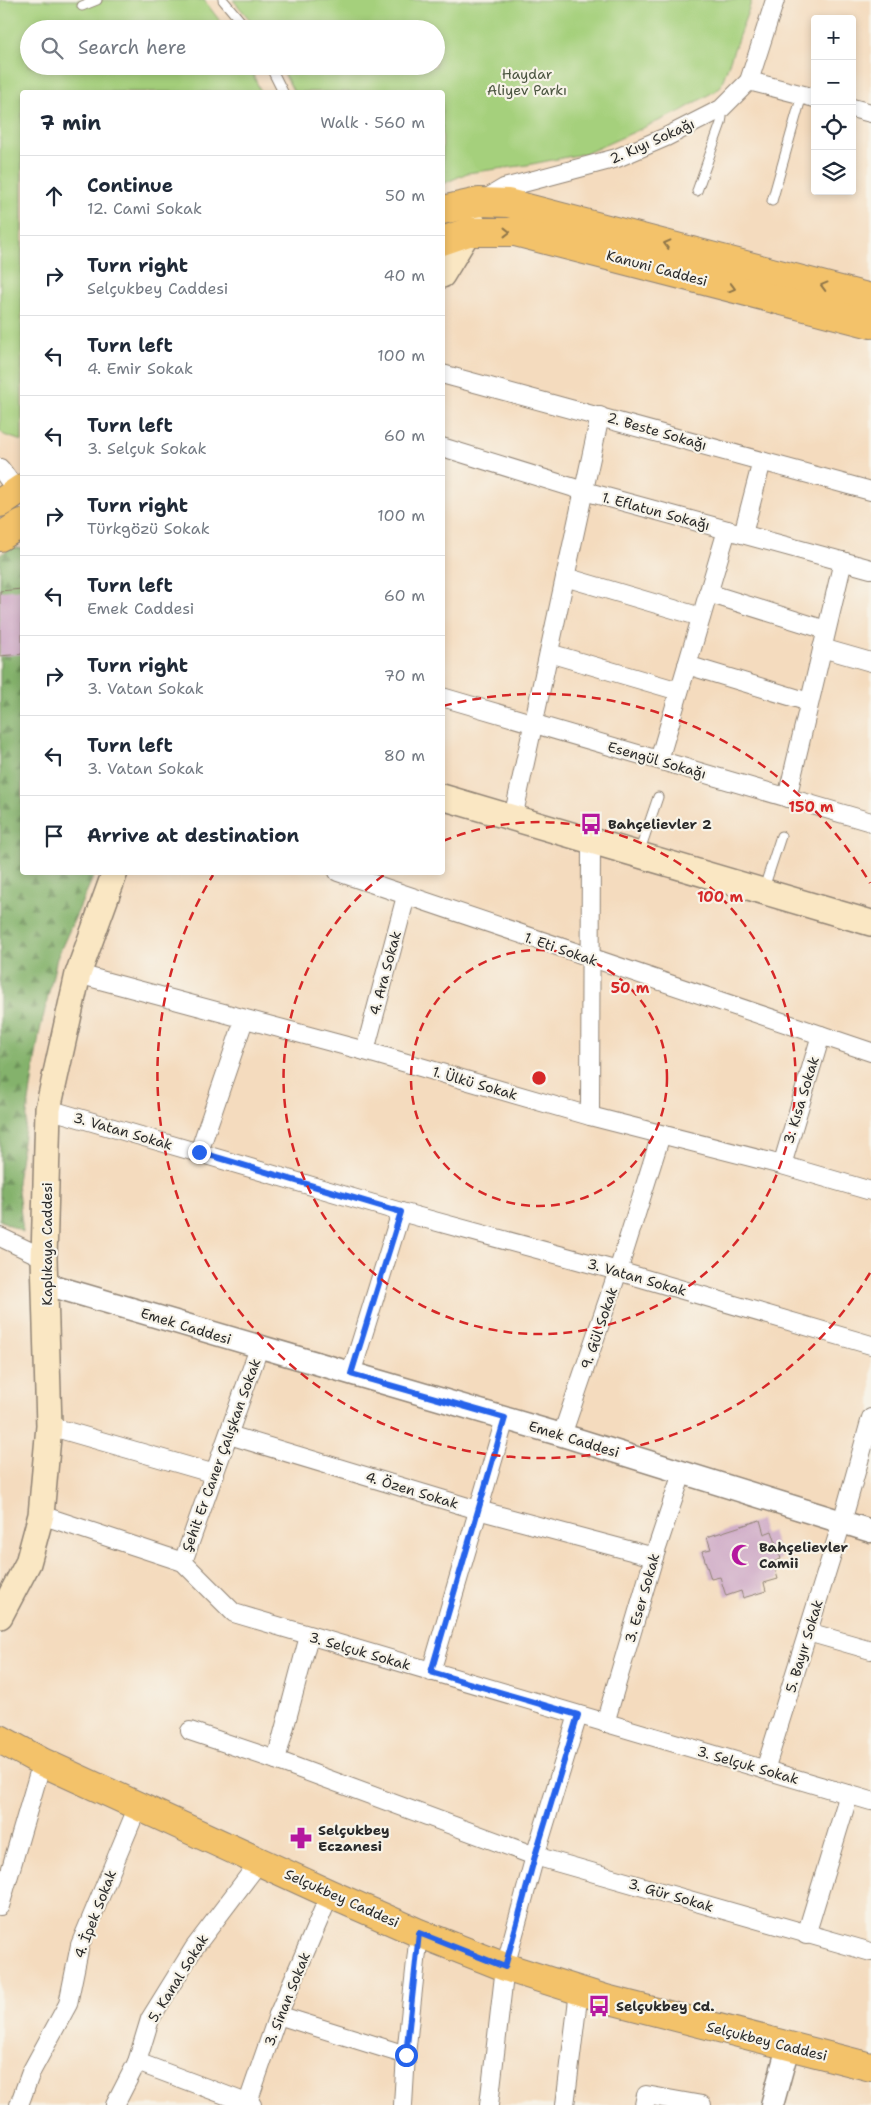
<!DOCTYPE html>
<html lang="en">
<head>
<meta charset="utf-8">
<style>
  :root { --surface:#fff; --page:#f2f2f3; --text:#1f2937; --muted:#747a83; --line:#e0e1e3 }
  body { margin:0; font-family:"Shantell Sans",sans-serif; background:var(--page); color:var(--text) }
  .controls { position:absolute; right:15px; top:15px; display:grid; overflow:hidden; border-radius:5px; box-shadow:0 2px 8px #0003 }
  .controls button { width:45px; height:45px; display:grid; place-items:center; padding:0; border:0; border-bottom:1px solid var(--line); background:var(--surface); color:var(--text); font:25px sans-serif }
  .stop { position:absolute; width:15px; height:15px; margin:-11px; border:4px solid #2563eb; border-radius:50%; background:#fff }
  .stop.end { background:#2563eb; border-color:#fff; box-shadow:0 1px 5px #0008 }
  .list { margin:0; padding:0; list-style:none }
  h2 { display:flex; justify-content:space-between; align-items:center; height:65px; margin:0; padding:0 20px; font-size:21px }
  h2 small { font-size:16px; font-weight:400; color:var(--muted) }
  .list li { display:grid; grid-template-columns:32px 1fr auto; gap:15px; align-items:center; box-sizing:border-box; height:80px; padding:0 20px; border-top:1px solid var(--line) }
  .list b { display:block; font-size:19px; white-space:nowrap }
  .list p { margin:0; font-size:16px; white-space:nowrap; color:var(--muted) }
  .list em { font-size:16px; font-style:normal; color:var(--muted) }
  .icon { flex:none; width:28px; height:28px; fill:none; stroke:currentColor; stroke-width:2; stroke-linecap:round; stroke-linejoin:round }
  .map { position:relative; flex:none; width:871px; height:2105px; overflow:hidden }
  .search { position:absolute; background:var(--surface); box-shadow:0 2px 8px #0003; left:20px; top:20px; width:425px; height:55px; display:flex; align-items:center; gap:12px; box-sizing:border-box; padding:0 18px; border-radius:28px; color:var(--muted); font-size:19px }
  .panel { position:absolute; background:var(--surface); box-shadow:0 2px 8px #0003; left:20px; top:90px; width:425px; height:785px; border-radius:5px }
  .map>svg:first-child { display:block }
  .forest { fill:url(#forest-firs); stroke:#586e4c }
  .green { fill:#a5d07c; stroke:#687e54 }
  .building { fill:#cca6c5 }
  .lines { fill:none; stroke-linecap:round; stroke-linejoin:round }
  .service-casing { stroke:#908374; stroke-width:11 }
  .minor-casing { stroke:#908374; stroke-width:20 }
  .tertiary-casing { stroke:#908374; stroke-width:25 }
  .secondary-casing { stroke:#908374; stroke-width:28 }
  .primary-casing { stroke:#908374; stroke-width:30 }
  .service { stroke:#fff; stroke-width:9 }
  .minor { stroke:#fff; stroke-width:18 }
  .tertiary { stroke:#fff; stroke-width:22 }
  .secondary { stroke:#fae7c3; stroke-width:25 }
  .primary { stroke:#f3c26a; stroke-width:28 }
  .oneway { stroke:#8f764a }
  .route { stroke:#2563eb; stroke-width:6 }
  .ring { fill:none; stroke:#d62828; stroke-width:2.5; stroke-dasharray:9 6 }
  .labels { text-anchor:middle; stroke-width:4.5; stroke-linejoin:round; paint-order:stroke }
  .park-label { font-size:14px; fill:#4a543f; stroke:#f7f3e8 }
  .street-label { font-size:14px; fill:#2b2b2b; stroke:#f7f3e8 }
  .poi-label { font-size:14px; font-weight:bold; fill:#2b2b2b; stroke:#f7f3e8; text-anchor:start }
  .centre { fill:#d62828; stroke:#f7f3e8; stroke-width:2.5 }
  .ring-label { font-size:15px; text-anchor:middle; font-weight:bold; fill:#d62828; stroke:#f7f3e8; stroke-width:4.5; stroke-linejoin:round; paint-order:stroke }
</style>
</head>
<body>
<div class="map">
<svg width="871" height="2105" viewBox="0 0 871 2105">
  <defs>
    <pattern id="forest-firs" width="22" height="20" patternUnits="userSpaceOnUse" patternTransform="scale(1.25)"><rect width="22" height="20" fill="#84b26c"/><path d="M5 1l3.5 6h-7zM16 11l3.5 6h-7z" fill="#6c9159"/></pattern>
  </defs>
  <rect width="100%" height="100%" fill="#f7f3e8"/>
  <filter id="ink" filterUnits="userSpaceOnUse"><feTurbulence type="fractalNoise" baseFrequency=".02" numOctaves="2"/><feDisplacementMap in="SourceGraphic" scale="10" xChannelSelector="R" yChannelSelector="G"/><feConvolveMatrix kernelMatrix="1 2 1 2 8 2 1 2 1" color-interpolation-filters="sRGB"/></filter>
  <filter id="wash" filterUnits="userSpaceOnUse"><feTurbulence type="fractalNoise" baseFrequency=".0096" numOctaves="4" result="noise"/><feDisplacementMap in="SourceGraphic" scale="20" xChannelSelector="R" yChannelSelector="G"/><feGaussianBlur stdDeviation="1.12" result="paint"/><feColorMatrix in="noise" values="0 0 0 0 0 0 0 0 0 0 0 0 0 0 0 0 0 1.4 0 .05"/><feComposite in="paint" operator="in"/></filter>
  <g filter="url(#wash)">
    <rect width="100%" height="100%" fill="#f4dbbe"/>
    <polygon class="forest" points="11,547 22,549 22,872 95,873 57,958 39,1035 17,1182 23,1232 0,1220 0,555"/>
    <g class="green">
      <polygon points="0,0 204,0 226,29 29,29 29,66 249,66 261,92 22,92 22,441 4,435 0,431"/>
      <polygon points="233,0 752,0 720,88 681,111 587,153 527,165 467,173 443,184 442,92 294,92 280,66 436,66 436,29 258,29"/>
    </g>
    <g id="blocks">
      <g class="building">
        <polygon points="22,589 22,654 0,656 0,591"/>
        <polygon points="760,1520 764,1534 772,1531 781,1559 773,1562 778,1579 764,1583 766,1591 743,1598 741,1591 726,1596 720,1577 711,1579 702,1551 711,1549 707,1537"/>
      </g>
    </g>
  </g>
  <g filter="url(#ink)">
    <use href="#blocks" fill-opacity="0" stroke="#908374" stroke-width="1"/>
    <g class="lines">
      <g class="service-casing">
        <g id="service">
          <polyline points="223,0 247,29"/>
          <polyline points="82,6 97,0"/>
          <polyline points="270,66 283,92"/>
          <polyline points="697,191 721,123 722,117 721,109"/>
          <polyline points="772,201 802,95"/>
          <polyline points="639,853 658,797"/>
          <polyline points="763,891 781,836"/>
        </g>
      </g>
      <g class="minor-casing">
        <g id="minor">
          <polyline points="749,81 775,0"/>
          <polyline points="852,108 871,113"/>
          <polyline points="482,201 504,188 617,158 666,137 721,109 749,81 815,98"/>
          <polyline points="442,374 871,491"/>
          <polyline points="442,447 584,491 871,569"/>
          <polyline points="0,468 17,491"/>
          <polyline points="743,534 762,461"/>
          <polyline points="565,577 701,617"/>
          <polyline points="708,593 826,630"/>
          <polyline points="822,648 871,662"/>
          <polyline points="549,653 679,691"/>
          <polyline points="687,665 809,702"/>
          <polyline points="442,697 871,822"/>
          <polyline points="659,760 727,530"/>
          <polyline points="787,798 843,561"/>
          <polyline points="513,818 600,416"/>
          <polyline points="338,872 871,1052"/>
          <polyline points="78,974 365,1051 590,1116 782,1165 871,1191"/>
          <polyline points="365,1051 406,896"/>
          <polyline points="48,1109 401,1212 618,1271 871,1345"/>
          <polyline points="590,1116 591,839"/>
          <polyline points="199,1152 244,1020"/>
          <polyline points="782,1165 821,1035"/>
          <polyline points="0,1237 44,1258"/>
          <polyline points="351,1374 401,1212"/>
          <polyline points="49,1426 215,1474"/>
          <polyline points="229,1435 478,1510 654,1557"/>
          <polyline points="562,1435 618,1271 661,1135"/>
          <polyline points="41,1515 183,1562 234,1613 871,1801"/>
          <polyline points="183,1562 259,1348"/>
          <polyline points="808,1632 871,1650"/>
          <polyline points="309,1636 276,1760 535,1856 871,1952"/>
          <polyline points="431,1672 505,1419"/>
          <polyline points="605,1723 654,1557 682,1473"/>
          <polyline points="190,1731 276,1760"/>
          <polyline points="765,1770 842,1522 871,1418"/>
          <polyline points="0,1906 42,1762"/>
          <polyline points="806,1935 849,1794"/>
          <polyline points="278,2015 406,2055"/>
          <polyline points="137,2062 252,2105"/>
          <polyline points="19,2105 31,2072 68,2004 80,1945 138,1806"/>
          <polyline points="115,2105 137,2062 150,2019 194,1948 260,1861"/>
          <polyline points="247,2105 278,2015 330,1894"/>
          <polyline points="403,2105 406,2055 419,1933"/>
          <polyline points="489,2105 505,1967 535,1856 578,1715"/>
          <polyline points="565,2105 579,1991"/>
          <polyline points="644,2105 646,2095 702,2105"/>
        </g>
      </g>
      <g class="tertiary-casing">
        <g id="tertiary">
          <polyline points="46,1284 562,1435 871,1531"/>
          <polyline points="772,2105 788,2047"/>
        </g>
      </g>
      <g class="secondary-casing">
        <g id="secondary">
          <polyline points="442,275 468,232 472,221"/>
          <polyline points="442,797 871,923"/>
          <polyline points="0,1616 28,1563 41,1515 49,1426 44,1258 48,1109 78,974 115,872"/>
        </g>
      </g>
      <g class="primary-casing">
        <g id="primary">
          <polyline points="442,210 479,202 508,203 871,298"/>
          <polyline points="442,241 468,232 515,232 871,324"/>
          <polyline points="0,503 22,488"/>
          <polyline points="0,537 22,523"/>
          <polyline points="0,1739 42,1762 330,1894 419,1933 505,1967 606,1999 871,2067"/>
        </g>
      </g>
      <use href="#service" class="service"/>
      <use href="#minor" class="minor"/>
      <use href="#tertiary" class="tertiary"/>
      <use href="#secondary" class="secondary"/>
      <use href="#primary" class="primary"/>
    </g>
    <defs><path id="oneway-chevron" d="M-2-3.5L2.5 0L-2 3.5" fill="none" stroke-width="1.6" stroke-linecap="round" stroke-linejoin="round" transform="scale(1.25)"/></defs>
    <g class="oneway">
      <use href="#oneway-chevron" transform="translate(507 232)"/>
      <use href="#oneway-chevron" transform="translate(667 244) rotate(-166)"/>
      <use href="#oneway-chevron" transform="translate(824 286) rotate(-165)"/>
      <use href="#oneway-chevron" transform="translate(732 288) rotate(15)"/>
    </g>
  </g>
  <g class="lines" filter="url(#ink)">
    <polyline class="route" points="199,1152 401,1212 351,1374 505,1418 431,1672 578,1715 535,1856 505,1967 419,1933 406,2055"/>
  </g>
  <g class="ring">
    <circle cx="539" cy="1078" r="128"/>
    <path d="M443 841A256 256 0 1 1 385 874"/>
    <path d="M870 1273A384 384 0 1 1 213 875M443 706A384 384 0 0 1 870 883"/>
  </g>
  <defs>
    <g id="bus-bare" transform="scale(1.725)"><path d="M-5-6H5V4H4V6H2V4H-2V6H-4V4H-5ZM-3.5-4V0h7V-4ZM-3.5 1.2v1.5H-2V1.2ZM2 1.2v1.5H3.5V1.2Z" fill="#b5179e" stroke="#f7f3e8" stroke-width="2.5" paint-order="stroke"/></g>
    <g id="mosque-bare" transform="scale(1.725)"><path d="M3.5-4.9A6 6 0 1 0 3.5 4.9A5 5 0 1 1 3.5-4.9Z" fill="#b5179e" stroke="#f7f3e8" stroke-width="2.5" paint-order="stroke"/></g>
    <g id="pharmacy-bare" transform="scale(1.725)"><path d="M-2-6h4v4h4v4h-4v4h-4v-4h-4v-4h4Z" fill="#b5179e" stroke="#f7f3e8" stroke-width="2.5" paint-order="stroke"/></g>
  </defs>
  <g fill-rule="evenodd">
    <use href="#bus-bare" x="591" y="824"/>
    <use href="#mosque-bare" x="742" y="1555"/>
    <use href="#pharmacy-bare" x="301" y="1838"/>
    <use href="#bus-bare" x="599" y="2006"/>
  </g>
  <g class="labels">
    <g class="park-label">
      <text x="527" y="79">Haydar<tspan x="527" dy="16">Aliyev Parkı</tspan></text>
    </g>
    <g class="street-label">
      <text transform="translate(652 141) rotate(-24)" y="5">2. Kıyı Sokağı</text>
      <text transform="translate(657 268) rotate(15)" y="5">Kanuni Caddesi</text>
      <text transform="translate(657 431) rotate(16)" y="5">2. Beste Sokağı</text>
      <text transform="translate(656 511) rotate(15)" y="5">1. Eflatun Sokağı</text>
      <text transform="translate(657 760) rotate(16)" y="5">Esengül Sokağı</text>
      <text transform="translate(561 949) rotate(19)" y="5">1. Eti Sokak</text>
      <text transform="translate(385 973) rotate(-75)" y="5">4. Ara Sokak</text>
      <text transform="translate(475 1083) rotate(16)" y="5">1. Ülkü Sokak</text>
      <text transform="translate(801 1100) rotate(-73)" y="5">3. Kısa Sokak</text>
      <text transform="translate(123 1131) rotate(16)" y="5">3. Vatan Sokak</text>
      <text transform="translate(47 1244) rotate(-90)" y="5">Kaplıkaya Caddesi</text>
      <text transform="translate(637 1277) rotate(16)" y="5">3. Vatan Sokak</text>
      <text transform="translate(186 1326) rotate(17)" y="5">Emek Caddesi</text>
      <text transform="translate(599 1328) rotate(-71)" y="5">9. Gül Sokak</text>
      <text transform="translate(574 1439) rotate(17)" y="5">Emek Caddesi</text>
      <text transform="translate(221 1455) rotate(-70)" y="5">Şehit Er Caner Çalışkan Sokak</text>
      <text transform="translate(412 1490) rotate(17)" y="5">4. Özen Sokak</text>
      <text transform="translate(642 1598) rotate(-74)" y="5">3. Eser Sokak</text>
      <text transform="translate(804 1646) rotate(-73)" y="5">5. Bayır Sokak</text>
      <text transform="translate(360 1651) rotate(16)" y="5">3. Selçuk Sokak</text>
      <text transform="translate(748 1765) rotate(16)" y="5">3. Selçuk Sokak</text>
      <text transform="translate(671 1895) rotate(16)" y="5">3. Gür Sokak</text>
      <text transform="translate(342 1898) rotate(24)" y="5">Selçukbey Caddesi</text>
      <text transform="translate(95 1914) rotate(-69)" y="5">4. İpek Sokak</text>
      <text transform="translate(178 1978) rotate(-58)" y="5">5. Kanal Sokak</text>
      <text transform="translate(287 1999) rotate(-68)" y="5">3. Sinan Sokak</text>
      <text transform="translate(767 2041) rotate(14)" y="5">Selçukbey Caddesi</text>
    </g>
    <g class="poi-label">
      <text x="608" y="829">Bahçelievler 2</text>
      <text x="759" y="1552">Bahçelievler<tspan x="759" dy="16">Camii</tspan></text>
      <text x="318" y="1835">Selçukbey<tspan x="318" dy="16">Eczanesi</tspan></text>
      <text x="616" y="2011">Selçukbey Cd.</text>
    </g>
  </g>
  <circle cx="539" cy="1078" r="8" class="centre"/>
  <g class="ring-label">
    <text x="811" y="812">150 m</text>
    <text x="720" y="902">100 m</text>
    <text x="630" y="993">50 m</text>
  </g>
</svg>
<div class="controls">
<button>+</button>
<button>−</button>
<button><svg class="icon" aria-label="locate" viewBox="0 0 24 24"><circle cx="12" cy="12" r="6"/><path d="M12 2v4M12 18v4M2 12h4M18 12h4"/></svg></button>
<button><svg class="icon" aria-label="layers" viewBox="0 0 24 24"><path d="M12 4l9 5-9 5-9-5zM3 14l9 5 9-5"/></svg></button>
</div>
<div class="stop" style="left:406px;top:2055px"></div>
<div class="stop end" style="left:199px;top:1152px"></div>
<div class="search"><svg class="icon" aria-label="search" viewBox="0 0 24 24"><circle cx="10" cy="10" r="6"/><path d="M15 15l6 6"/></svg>Search here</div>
<section class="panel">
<h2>7 min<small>Walk · 560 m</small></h2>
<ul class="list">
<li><svg class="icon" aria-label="ahead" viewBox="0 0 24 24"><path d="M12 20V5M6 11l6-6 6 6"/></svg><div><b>Continue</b><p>12. Cami Sokak</p></div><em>50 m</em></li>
<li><svg class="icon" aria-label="right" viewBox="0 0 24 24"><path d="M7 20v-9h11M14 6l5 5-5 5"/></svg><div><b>Turn right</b><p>Selçukbey Caddesi</p></div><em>40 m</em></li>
<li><svg class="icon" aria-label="left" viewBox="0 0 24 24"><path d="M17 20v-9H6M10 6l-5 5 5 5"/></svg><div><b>Turn left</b><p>4. Emir Sokak</p></div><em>100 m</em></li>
<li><svg class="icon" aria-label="left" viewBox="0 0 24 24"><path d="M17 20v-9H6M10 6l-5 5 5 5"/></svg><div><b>Turn left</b><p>3. Selçuk Sokak</p></div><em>60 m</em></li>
<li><svg class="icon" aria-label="right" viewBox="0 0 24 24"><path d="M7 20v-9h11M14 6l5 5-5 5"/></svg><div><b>Turn right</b><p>Türkgözü Sokak</p></div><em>100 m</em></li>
<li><svg class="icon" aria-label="left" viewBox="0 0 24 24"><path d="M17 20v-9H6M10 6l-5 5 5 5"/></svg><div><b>Turn left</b><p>Emek Caddesi</p></div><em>60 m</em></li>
<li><svg class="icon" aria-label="right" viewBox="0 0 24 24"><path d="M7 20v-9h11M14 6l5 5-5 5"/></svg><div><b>Turn right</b><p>3. Vatan Sokak</p></div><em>70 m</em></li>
<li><svg class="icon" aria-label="left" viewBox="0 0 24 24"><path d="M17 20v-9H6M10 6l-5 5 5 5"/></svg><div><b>Turn left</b><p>3. Vatan Sokak</p></div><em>80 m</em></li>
<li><svg class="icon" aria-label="arrive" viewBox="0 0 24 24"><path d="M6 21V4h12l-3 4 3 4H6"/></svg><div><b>Arrive at destination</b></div></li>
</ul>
</section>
</div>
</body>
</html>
